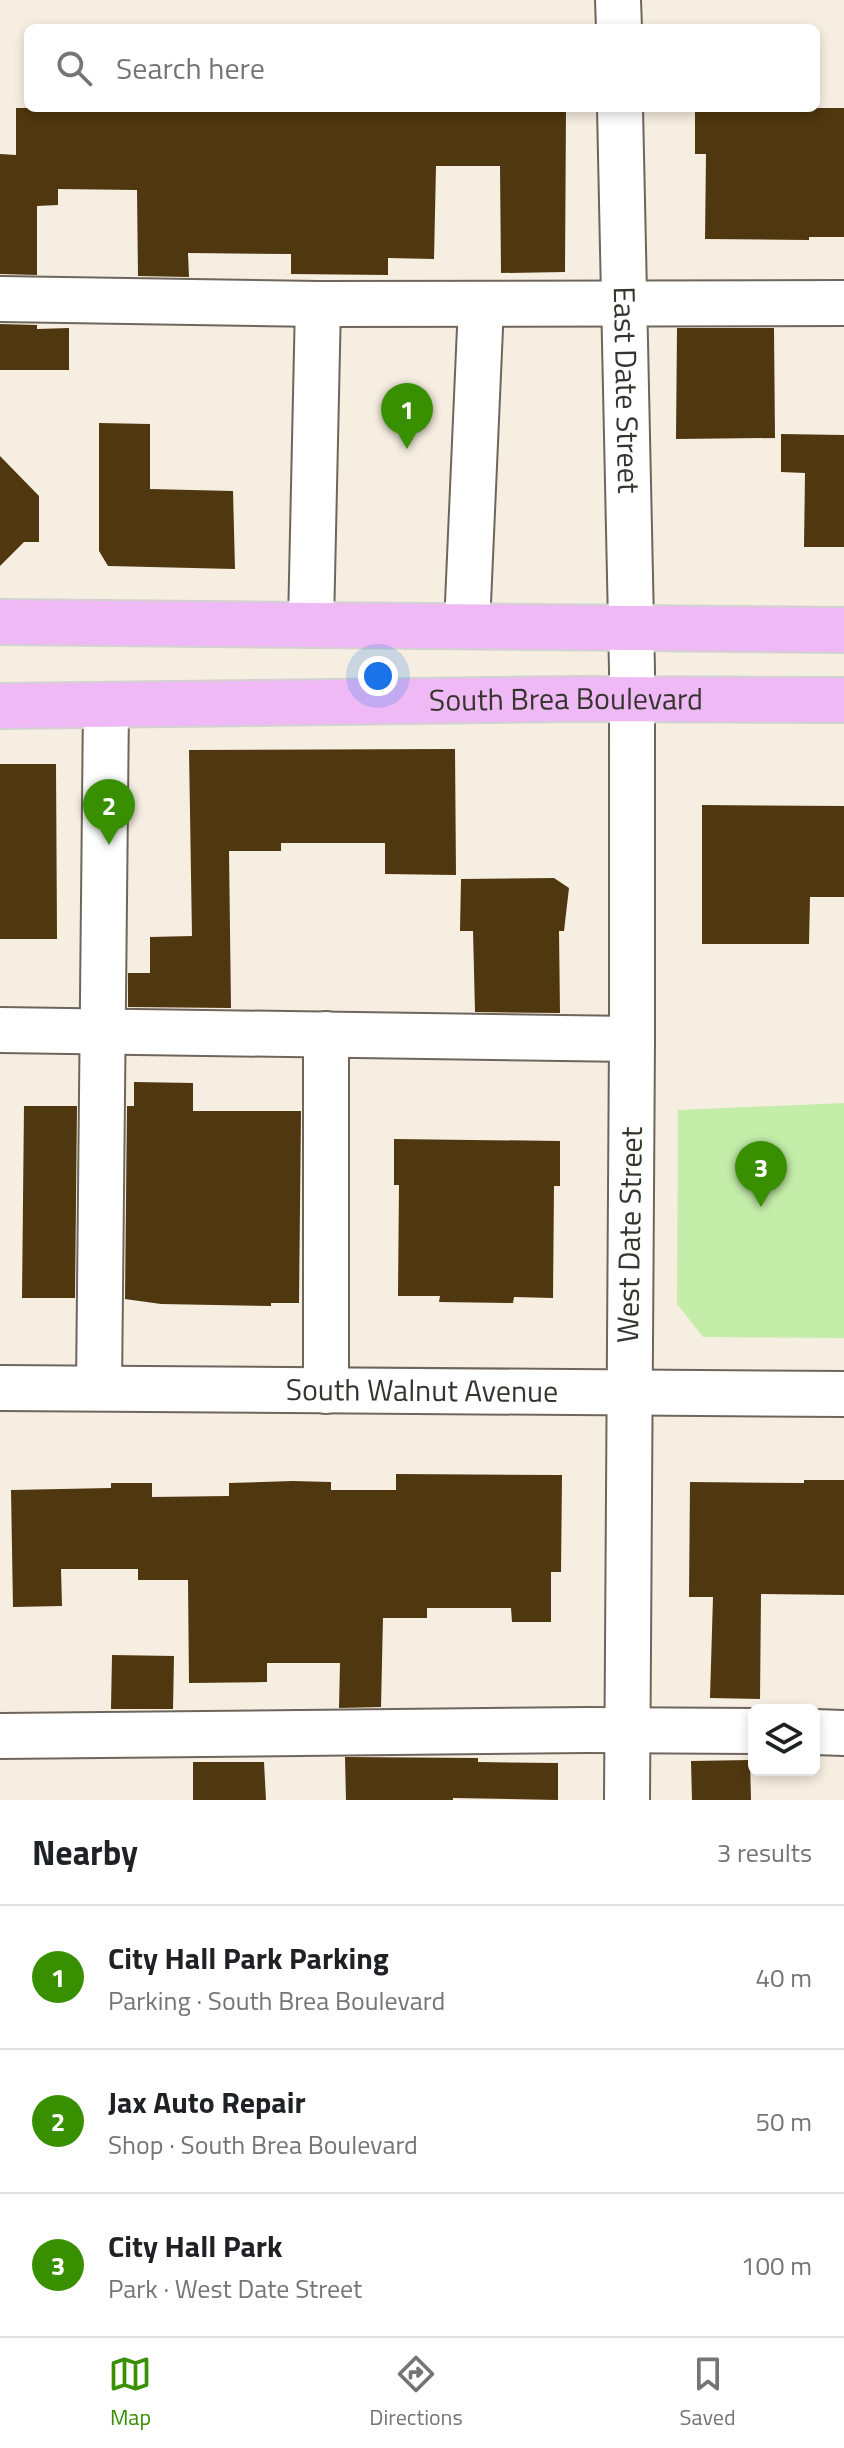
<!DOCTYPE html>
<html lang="en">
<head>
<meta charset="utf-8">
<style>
  :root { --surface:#fff; --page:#f6f6f6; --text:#202124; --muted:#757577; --line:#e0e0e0; --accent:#389000 }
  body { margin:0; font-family:"Titillium Web",sans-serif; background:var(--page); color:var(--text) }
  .controls { position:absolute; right:24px; bottom:24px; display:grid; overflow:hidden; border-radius:12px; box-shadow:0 4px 12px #0003 }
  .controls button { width:72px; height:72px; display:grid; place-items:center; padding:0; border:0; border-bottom:2px solid var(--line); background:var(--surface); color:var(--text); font:40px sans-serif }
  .you { position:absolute; left:378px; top:676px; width:28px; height:28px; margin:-20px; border:6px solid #fff; border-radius:50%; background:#1a73e8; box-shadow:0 0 0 12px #1a73e833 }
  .badge { display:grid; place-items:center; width:52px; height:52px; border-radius:50%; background:var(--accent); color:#fff; font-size:26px; font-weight:700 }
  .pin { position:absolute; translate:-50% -66px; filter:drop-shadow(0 2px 4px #0008) }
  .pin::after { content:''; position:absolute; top:42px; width:28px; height:24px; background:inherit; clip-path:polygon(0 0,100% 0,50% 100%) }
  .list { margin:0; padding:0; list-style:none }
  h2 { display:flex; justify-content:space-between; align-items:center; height:104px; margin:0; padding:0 32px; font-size:34px }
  h2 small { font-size:26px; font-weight:400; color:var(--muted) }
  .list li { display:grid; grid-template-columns:52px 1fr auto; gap:24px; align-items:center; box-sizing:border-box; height:144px; padding:0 32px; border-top:2px solid var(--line) }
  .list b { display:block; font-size:30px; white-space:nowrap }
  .list p { margin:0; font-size:26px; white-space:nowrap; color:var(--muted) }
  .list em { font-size:26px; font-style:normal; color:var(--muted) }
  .icon { flex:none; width:44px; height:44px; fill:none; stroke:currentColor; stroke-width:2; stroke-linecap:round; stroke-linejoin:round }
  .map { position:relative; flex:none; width:844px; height:1800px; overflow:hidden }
  .search { position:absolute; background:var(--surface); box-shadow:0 4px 12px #0003; left:24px; right:24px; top:24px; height:88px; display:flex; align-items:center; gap:20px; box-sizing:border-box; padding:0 28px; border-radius:12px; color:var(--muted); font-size:30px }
  .sheet { height:536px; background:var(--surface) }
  nav { display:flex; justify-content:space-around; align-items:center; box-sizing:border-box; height:112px; border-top:2px solid var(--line); background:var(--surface); font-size:22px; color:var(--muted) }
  nav a { display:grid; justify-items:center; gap:4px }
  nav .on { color:var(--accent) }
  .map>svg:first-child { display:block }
  .green { fill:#c4eda9 }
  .building { fill:#4f370f }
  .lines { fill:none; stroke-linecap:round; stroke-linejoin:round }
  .minor-casing { stroke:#6e665c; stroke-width:48 }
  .major-casing { stroke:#d3d2d1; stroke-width:48 }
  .minor { stroke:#fff; stroke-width:44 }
  .major { stroke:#eeb9f5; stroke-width:44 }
  .labels { text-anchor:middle; stroke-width:8; stroke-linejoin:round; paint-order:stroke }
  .street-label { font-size:30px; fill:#37342f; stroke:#fff }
</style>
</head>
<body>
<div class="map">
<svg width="844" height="1800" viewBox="0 0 844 1800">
  <rect width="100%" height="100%" fill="#f7eee2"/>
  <polygon class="green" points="844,1103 844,1338 703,1337 677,1304 678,1110"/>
  <g class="building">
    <polygon points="16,108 566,108 565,272 501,273 500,166 436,166 434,259 388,258 388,275 291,274 291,254 188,253 189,277 138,276 137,190 58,189 58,205 37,206 37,275 0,274 0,154 16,155"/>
    <polygon points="695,108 844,108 844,237 809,237 809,240 705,239 706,154 695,154"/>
    <polygon points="0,324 37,325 37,329 69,328 69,370 0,370"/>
    <polygon points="677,328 774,328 775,438 676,439"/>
    <polygon points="99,423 150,424 150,489 233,491 235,569 108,566 99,551"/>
    <polygon points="781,434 844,435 844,547 804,547 805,473 781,472"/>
    <polygon points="0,456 39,496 39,542 24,542 0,566"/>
    <polygon points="455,749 456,875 385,874 385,843 281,843 281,851 229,851 231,1008 128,1007 128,973 150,973 150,937 192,936 189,750"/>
    <polygon points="0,764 56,764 57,939 0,939"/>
    <polygon points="702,805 844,806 844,897 810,897 809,944 702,944"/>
    <polygon points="554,878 569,888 564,931 559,931 560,1013 475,1012 473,931 460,931 461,879"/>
    <polygon points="134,1082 193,1083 193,1111 301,1111 299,1303 271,1303 271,1306 161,1304 125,1299 127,1106 134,1106"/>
    <polygon points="24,1106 77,1106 75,1298 22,1298"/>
    <polygon points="394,1139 560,1141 560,1186 554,1186 553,1298 514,1297 513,1303 439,1302 440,1296 398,1296 399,1185 394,1185"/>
    <polygon points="396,1474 562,1475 561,1572 551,1572 551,1622 512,1622 511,1608 427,1608 427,1618 383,1618 381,1707 339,1708 340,1663 267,1663 267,1682 189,1683 188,1580 138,1580 138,1569 61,1569 62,1606 13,1607 11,1490 111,1488 111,1483 152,1483 152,1497 229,1496 229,1483 293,1481 331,1482 331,1490 396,1490"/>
    <polygon points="804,1480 844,1480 844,1595 761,1594 760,1699 710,1698 713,1597 689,1597 690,1482 804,1483"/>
    <polygon points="112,1655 174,1656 173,1709 111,1709"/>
    <polygon points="345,1757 478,1758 478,1762 558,1763 558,1800 453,1798 453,1800 346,1800"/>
    <polygon points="750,1760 751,1800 692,1800 691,1761"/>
    <polygon points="193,1762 264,1762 266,1800 193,1800"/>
  </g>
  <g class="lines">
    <g class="minor-casing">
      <g id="minor">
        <polyline points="618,0 619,28"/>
        <path id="s1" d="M 620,108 L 632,670 L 632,1039 L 627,1800"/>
        <polyline points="0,299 318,304 844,303"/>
        <polyline points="311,624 318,304"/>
        <polyline points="467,626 481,305"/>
        <polyline points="0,1030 632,1039"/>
        <path id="s2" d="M 0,1388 L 844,1394"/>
        <polyline points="99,1388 106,705"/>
        <polyline points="326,1391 326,1034"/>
        <polyline points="814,1732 844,1733"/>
        <polyline points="0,1736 588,1730 754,1731"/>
      </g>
    </g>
    <g class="major-casing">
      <g id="major">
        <polyline points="0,622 844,630"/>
        <path id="s3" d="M 0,706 L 575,699 L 844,700"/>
      </g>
    </g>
    <use href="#minor" class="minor"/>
    <use href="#major" class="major"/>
  </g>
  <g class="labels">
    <g class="street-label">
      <text dy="10" stroke="none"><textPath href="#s1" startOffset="282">East Date Street</textPath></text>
      <text dy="10" stroke="none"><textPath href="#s3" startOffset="566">South Brea Boulevard</textPath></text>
      <text transform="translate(630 1235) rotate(-89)" y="10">West Date Street</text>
      <text dy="10" stroke="none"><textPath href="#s2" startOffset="422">South Walnut Avenue</textPath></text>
    </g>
  </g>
</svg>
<div class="controls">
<button><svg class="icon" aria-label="layers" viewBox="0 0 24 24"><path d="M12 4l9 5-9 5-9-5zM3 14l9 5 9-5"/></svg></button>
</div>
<div class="you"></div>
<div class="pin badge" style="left:407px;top:449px">1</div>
<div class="pin badge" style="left:109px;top:845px">2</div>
<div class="pin badge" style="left:761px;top:1207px">3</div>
<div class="search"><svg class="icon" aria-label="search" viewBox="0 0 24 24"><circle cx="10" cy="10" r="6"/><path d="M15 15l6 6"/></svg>Search here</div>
</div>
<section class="sheet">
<h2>Nearby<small>3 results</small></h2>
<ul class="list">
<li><span class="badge">1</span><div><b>City Hall Park Parking</b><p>Parking · South Brea Boulevard</p></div><em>40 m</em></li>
<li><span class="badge">2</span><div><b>Jax Auto Repair</b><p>Shop · South Brea Boulevard</p></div><em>50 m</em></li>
<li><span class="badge">3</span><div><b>City Hall Park</b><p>Park · West Date Street</p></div><em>100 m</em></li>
</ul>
</section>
<nav>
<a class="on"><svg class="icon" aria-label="map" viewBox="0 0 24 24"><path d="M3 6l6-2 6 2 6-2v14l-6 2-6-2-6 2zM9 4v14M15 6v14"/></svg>Map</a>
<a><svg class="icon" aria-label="directions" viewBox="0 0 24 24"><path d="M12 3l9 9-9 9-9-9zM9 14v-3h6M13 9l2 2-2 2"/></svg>Directions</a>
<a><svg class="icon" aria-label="saved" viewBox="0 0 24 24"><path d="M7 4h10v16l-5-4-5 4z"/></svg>Saved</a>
</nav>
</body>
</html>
